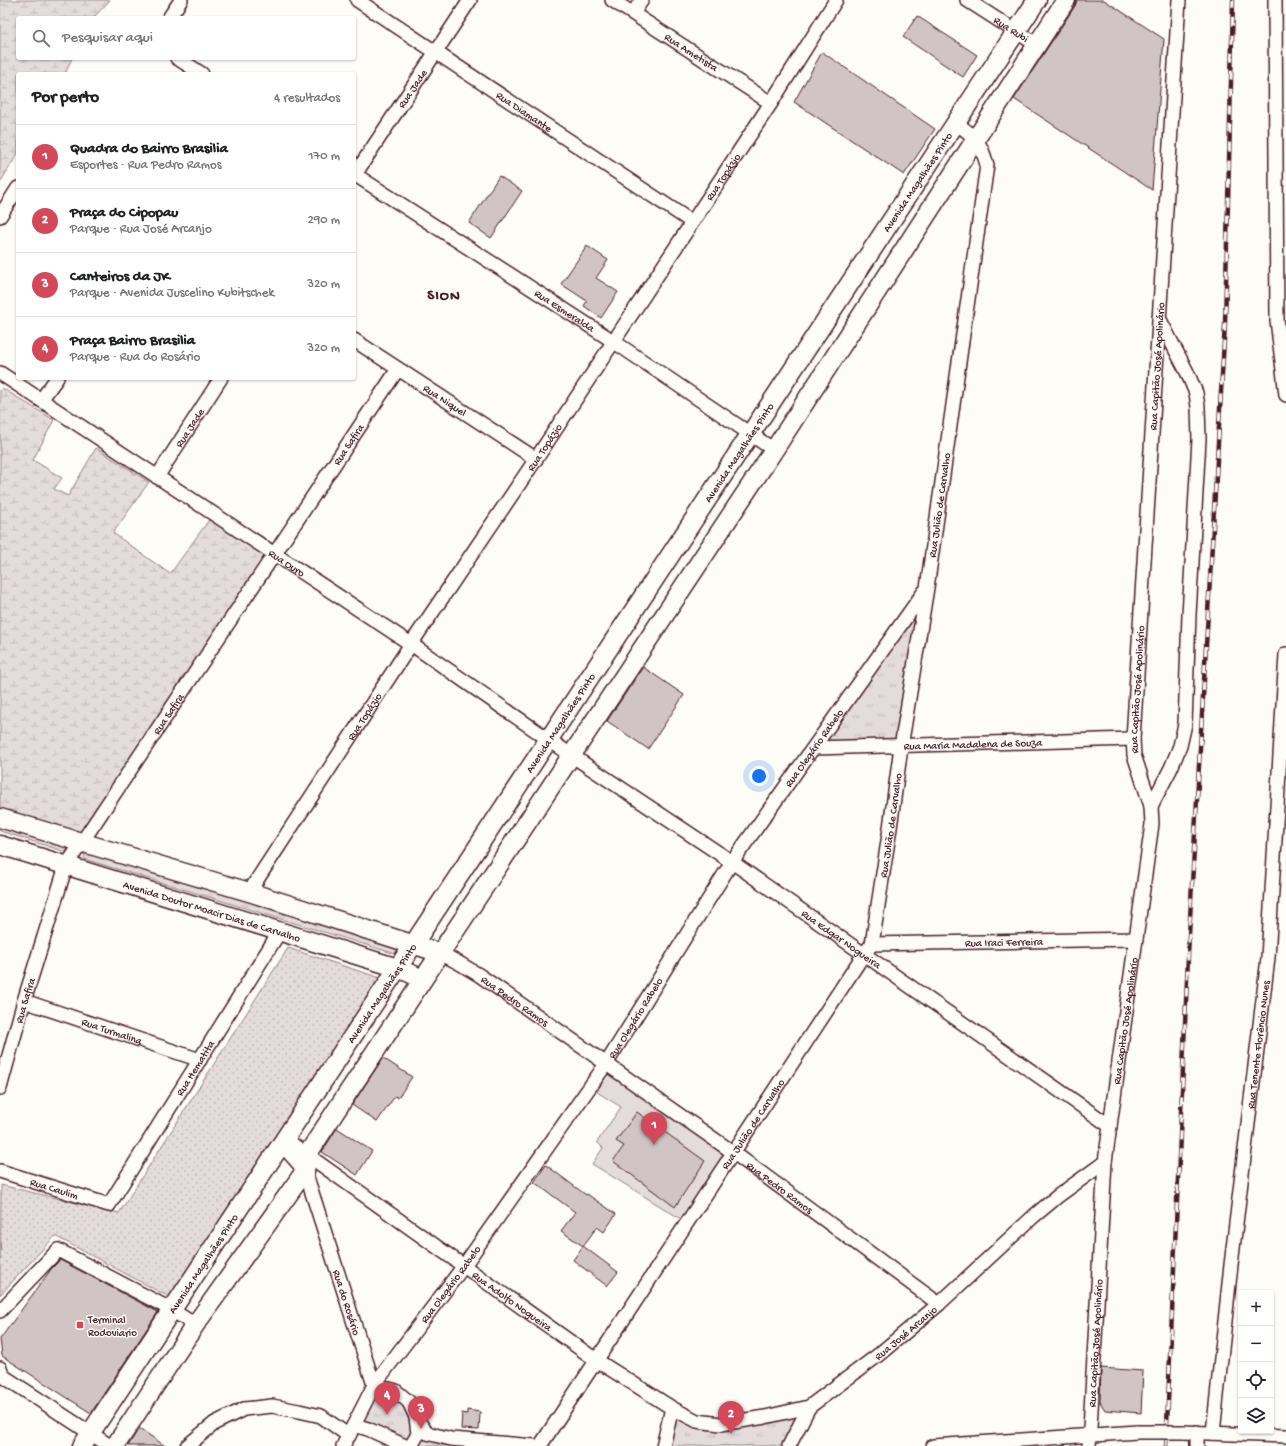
<!DOCTYPE html>
<html lang="pt">
<head>
<meta charset="utf-8">
<style>
  :root { --surface:#fff; --page:#f2f2f2; --text:#202124; --muted:#757577; --line:#e0e0e0; --accent:#d1495b }
  body { margin:0; font-family:"Gochi Hand",sans-serif; background:var(--page); color:var(--text) }
  .controls { position:absolute; right:12px; bottom:12px; display:grid; overflow:hidden; border-radius:4px; box-shadow:0 1px 3px #0004 }
  .controls button { width:36px; height:36px; display:grid; place-items:center; padding:0; border:0; border-bottom:1px solid var(--line); background:var(--surface); color:var(--text); font:20px sans-serif }
  .you { position:absolute; left:759px; top:776px; width:14px; height:14px; margin:-10px; border:3px solid #fff; border-radius:50%; background:#1a73e8; box-shadow:0 0 0 6px #1a73e833 }
  .badge { display:grid; place-items:center; width:26px; height:26px; border-radius:50%; background:var(--accent); color:#fff; font-size:13px; font-weight:700 }
  .pin { position:absolute; translate:-50% -33px; filter:drop-shadow(0 1px 2px #0008) }
  .pin::after { content:''; position:absolute; top:21px; width:14px; height:12px; background:inherit; clip-path:polygon(0 0,100% 0,50% 100%) }
  .list { margin:0; padding:0; list-style:none }
  h2 { display:flex; justify-content:space-between; align-items:center; height:52px; margin:0; padding:0 16px; font-size:17px }
  h2 small { font-size:13px; font-weight:400; color:var(--muted) }
  .list li { display:grid; grid-template-columns:26px 1fr auto; gap:12px; align-items:center; box-sizing:border-box; height:64px; padding:0 16px; border-top:1px solid var(--line) }
  .list b { display:block; font-size:15px; white-space:nowrap }
  .list p { margin:0; font-size:13px; white-space:nowrap; color:var(--muted) }
  .list em { font-size:13px; font-style:normal; color:var(--muted) }
  .icon { flex:none; width:22px; height:22px; fill:none; stroke:currentColor; stroke-width:2; stroke-linecap:round; stroke-linejoin:round }
  .map { position:relative; flex:none; width:1286px; height:1446px; overflow:hidden }
  .search { position:absolute; background:var(--surface); box-shadow:0 1px 3px #0004; left:16px; top:16px; width:340px; height:44px; display:flex; align-items:center; gap:10px; box-sizing:border-box; padding:0 14px; border-radius:4px; color:var(--muted); font-size:15px }
  .panel { position:absolute; background:var(--surface); box-shadow:0 1px 3px #0004; left:16px; top:72px; width:340px; height:308px; border-radius:4px }
  .map>svg:first-child { display:block }
  .grass { fill:url(#grass-dots); stroke:#967e82 }
  .wetland { fill:url(#wetland-marsh); stroke:#967e82 }
  .park { fill:url(#park-tufts); stroke:#967e82 }
  .pitch { fill:#e3dcda; stroke:#967e82 }
  .building { fill:#d0c5c4; stroke:#4a1f2b }
  .lines { fill:none; stroke-linecap:round; stroke-linejoin:round }
  .street-casing { stroke:#4a1f2b; stroke-width:16 }
  .secondary-casing { stroke:#4a1f2b; stroke-width:21 }
  .street { stroke:#fdfcf7; stroke-width:13 }
  .secondary { stroke:#fdfcf7; stroke-width:18 }
  .rail-casing { stroke:#4a1f2b; stroke-width:4.5 }
  .rail { stroke:#fdfcf7; stroke-width:3; stroke-dasharray:9; stroke-linecap:butt }
  .street-bridge-casing { stroke:#4a1f2b; stroke-width:16; stroke-linecap:butt }
  .street-bridge { stroke:#fdfcf7; stroke-width:13 }
  .poi-dot { fill:#d1495b; stroke:#fdfcf7; stroke-width:1.5 }
  .labels { text-anchor:middle; stroke-width:3; stroke-linejoin:round; paint-order:stroke }
  .street-label { font-size:11px; fill:#4a1f2b; stroke:#fdfcf7 }
  .poi-label { font-size:11px; fill:#4a1f2b; stroke:#fdfcf7; text-anchor:start }
  .district-label { font-size:15px; font-weight:bold; letter-spacing:1px; fill:#4a1f2b; stroke:#fdfcf7 }
</style>
</head>
<body>
<div class="map">
<svg width="1286" height="1446" viewBox="0 0 1286 1446">
  <defs>
    <pattern id="grass-dots" width="8" height="8" patternUnits="userSpaceOnUse"><rect width="8" height="8" fill="#e3dcda"/><path d="M2 2h.1M6 6h.1" fill="none" stroke="#c4bcbb" stroke-width="1.8" stroke-linecap="round"/></pattern>
    <pattern id="wetland-marsh" width="20" height="14" patternUnits="userSpaceOnUse"><rect width="20" height="14" fill="#e3dcda"/><path d="M1 5h8M5 5V1M11 12h8M15 12V8" fill="none" stroke="#c4bcbb"/></pattern>
    <pattern id="park-tufts" width="24" height="20" patternUnits="userSpaceOnUse"><rect width="24" height="20" fill="#e3dcda"/><path d="M3 7l-1-3M5 7V3M7 7l1-3M15 17l-1-3M17 17v-4M19 17l1-3" fill="none" stroke="#c4bcbb"/></pattern>
  </defs>
  <rect width="100%" height="100%" fill="#fdfcf7"/>
  <filter id="ink" filterUnits="userSpaceOnUse"><feTurbulence type="fractalNoise" baseFrequency=".025" numOctaves="2"/><feDisplacementMap in="SourceGraphic" scale="8" xChannelSelector="R" yChannelSelector="G"/><feConvolveMatrix kernelMatrix="1 2 1 2 8 2 1 2 1" color-interpolation-filters="sRGB"/></filter>
  <g filter="url(#ink)">
    <polygon class="grass" points="288,948 390,981 171,1298 55,1236 0,1295 1,1185 119,1213"/>
    <g class="wetland">
      <polygon points="0,0 110,0 93,18 18,18 18,58 72,58 65,74 18,74 18,153 0,183"/>
      <polygon points="2,388 54,420 33,460 62,478 54,489 68,496 96,448 149,482 113,533 170,574 211,517 266,555 83,833 0,810 0,390"/>
    </g>
    <g class="park">
      <polygon points="927,588 901,747 814,748"/>
      <polygon points="0,823 69,844 66,852 0,831"/>
      <polygon points="86,848 401,945 396,954 84,859"/>
      <polygon points="374,1385 396,1391 416,1417 411,1446 354,1425"/>
      <polygon points="809,1407 789,1446 663,1446 672,1408 701,1422"/>
      <polygon points="421,1435 428,1436 508,1446 421,1446 414,1445"/>
    </g>
    <polygon class="pitch" points="608,1072 724,1155 681,1219 592,1164 603,1148 597,1142 621,1107 597,1092"/>
    <g class="building">
      <polygon points="1077,0 1104,0 1164,39 1152,190 1014,99 1075,6"/>
      <polygon points="917,16 977,55 963,77 903,37"/>
      <polygon points="822,52 935,129 904,175 794,102"/>
      <polygon points="499,176 522,191 491,238 469,223"/>
      <polygon points="587,246 608,260 596,278 618,292 601,318 584,306 587,301 561,284"/>
      <polygon points="643,667 684,695 648,749 607,721"/>
      <polygon points="383,1058 412,1077 398,1098 395,1096 377,1122 352,1105"/>
      <polygon points="637,1112 705,1161 675,1207 613,1161 624,1146 616,1141"/>
      <polygon points="337,1128 372,1151 357,1175 322,1152"/>
      <polygon points="546,1165 586,1195 587,1194 616,1214 604,1232 597,1227 583,1246 561,1231 575,1212 534,1182"/>
      <polygon points="583,1246 618,1272 607,1286 573,1260"/>
      <polygon points="60,1260 158,1312 91,1413 2,1356 0,1339 52,1268"/>
      <polygon points="1101,1368 1143,1371 1141,1413 1105,1410 1100,1402"/>
      <polygon points="467,1410 480,1412 479,1430 461,1429 462,1413 467,1414"/>
      <polygon points="139,1428 165,1446 128,1446"/>
    </g>
    <g class="lines">
      <g class="street-casing">
        <g id="street">
          <path id="s1" d="M 357,0 L 692,222"/>
          <path id="s2" d="M 612,0 L 771,103"/>
          <path id="s3" d="M 967,0 L 1037,45"/>
          <polyline points="1275,0 1277,320 1286,395"/>
          <polyline points="633,13 642,0"/>
          <polyline points="169,18 181,0"/>
          <polyline points="177,58 202,74"/>
          <path id="s4" d="M 354,174 L 613,341 L 774,450"/>
          <path id="s5" d="M 354,176 L 470,0"/>
          <polyline points="0,216 18,188"/>
          <path id="s6" d="M 354,340 L 536,459"/>
          <path id="s7" d="M 0,373 L 411,644 L 571,755 L 732,862 L 1110,1126"/>
          <polyline points="41,400 57,378"/>
          <path id="s8" d="M 157,477 L 221,378"/>
          <path id="s9" d="M 814,748 L 1133,739"/>
          <polyline points="1151,806 1171,768 1180,746 1185,724 1189,615 1199,439 1198,407 1196,393 1187,372 1159,318"/>
          <path id="s10" d="M 249,892 L 411,644 L 536,459 L 771,103 L 836,0"/>
          <path id="s11" d="M 872,944 L 1136,939"/>
          <path id="s12" d="M 440,953 L 459,963 L 479,975 L 734,1153 L 939,1304"/>
          <path id="s13" d="M 24,1001 L 200,1060"/>
          <path id="s14" d="M 0,1088 L 24,1001 L 66,866 L 398,369"/>
          <path id="s15" d="M 285,1139 L 596,1360 L 672,1408 L 663,1446"/>
          <path id="s16" d="M 281,1144 L 305,1171 L 374,1385 L 396,1391 L 409,1402 L 416,1417 L 418,1434 L 411,1446"/>
          <path id="s17" d="M 0,1171 L 109,1205 L 280,931"/>
          <polyline points="0,1311 58,1250 172,1310 195,1325"/>
          <polyline points="0,1368 3,1376 110,1446"/>
          <path id="s18" d="M 672,1408 L 697,1421 L 721,1424 L 765,1417 L 809,1407 L 877,1356 L 939,1304 L 1034,1216 L 1058,1196 L 1105,1162"/>
          <polyline points="416,1418 427,1433 451,1439 534,1446"/>
          <polyline points="1183,1432 1286,1436"/>
          <path id="s19" d="M 1213,1433 L 1231,1265 L 1268,958 L 1286,654"/>
          <polyline points="187,1446 215,1423 244,1409 272,1406 299,1411 321,1416 349,1436 354,1425 368,1429 405,1446"/>
          <path id="s20" d="M 343,1446 L 374,1385 L 463,1267 L 606,1064 L 732,862 L 924,592"/>
          <path id="s21" d="M 540,1446 L 864,954 L 872,944 L 890,828 L 901,747 L 927,588 L 987,165 C 980,140 976,138 956,123"/>
          <polyline points="789,1446 809,1407"/>
          <polyline points="933,1446 1137,1432"/>
          <path id="s22" d="M 1089,1446 L 1105,1162 L 1152,824 L 1151,806 L 1134,755 L 1133,739 L 1179,0"/>
          <polyline points="1197,1446 1197,1432"/>
        </g>
      </g>
      <g class="secondary-casing">
        <g id="secondary">
          <polyline points="0,818 249,892 440,953"/>
          <path id="s23" d="M 0,845 L 398,968 L 423,979"/>
          <path id="s24" d="M 82,1446 L 1037,0"/>
          <polyline points="115,1446 195,1325 305,1171 307,1155 341,1103 774,450 1066,0"/>
        </g>
      </g>
      <use href="#street" class="street"/>
      <use href="#secondary" class="secondary"/>
      <g class="rail-casing">
        <polyline id="rail" points="1166,1446 1189,935 1225,324 1233,0"/>
      </g>
      <use href="#rail" class="rail"/>
      <g class="street-bridge-casing">
        <polyline id="street-bridge" points="1137,1432 1183,1432"/>
      </g>
      <use href="#street-bridge" class="street-bridge"/>
    </g>
  </g>
  <rect class="poi-dot" x="76" y="1321" width="8" height="8" rx="2"/>
  <g class="labels">
    <g class="street-label">
      <text dy="4" stroke="none"><textPath href="#s3" startOffset="53">Rua Rubi</textPath></text>
      <text dy="4" stroke="none"><textPath href="#s2" startOffset="95">Rua Ametista</textPath></text>
      <text dy="4" stroke="none"><textPath href="#s5" startOffset="105">Rua Jade</textPath></text>
      <text dy="4" stroke="none"><textPath href="#s1" startOffset="201">Rua Diamante</textPath></text>
      <text dy="4" stroke="none"><textPath href="#s10" startOffset="858">Rua Topázio</textPath></text>
      <text dy="4" stroke="none"><textPath href="#s24" startOffset="1515">Avenida Magalhães Pinto</textPath></text>
      <text dy="4" stroke="none"><textPath href="#s4" startOffset="251">Rua Esmeralda</textPath></text>
      <text dy="4" stroke="none"><textPath href="#s22" startOffset="1087">Rua Capitão José Apolinário</textPath></text>
      <text dy="4" stroke="none"><textPath href="#s6" startOffset="109">Rua Niquel</textPath></text>
      <text dy="4" stroke="none"><textPath href="#s8" startOffset="59">Rua Jade</textPath></text>
      <text dy="4" stroke="none"><textPath href="#s14" startOffset="739">Rua Safira</textPath></text>
      <text dy="4" stroke="none"><textPath href="#s10" startOffset="534">Rua Topázio</textPath></text>
      <text dy="4" stroke="none"><textPath href="#s24" startOffset="1191">Avenida Magalhães Pinto</textPath></text>
      <text dy="4" stroke="none"><textPath href="#s21" startOffset="1046">Rua Julião de Carvalho</textPath></text>
      <text dy="4" stroke="none"><textPath href="#s7" startOffset="344">Rua Ouro</textPath></text>
      <text dy="4" stroke="none"><textPath href="#s22" startOffset="763">Rua Capitão José Apolinário</textPath></text>
      <text dy="4" stroke="none"><textPath href="#s14" startOffset="415">Rua Safira</textPath></text>
      <text dy="4" stroke="none"><textPath href="#s10" startOffset="210">Rua Topázio</textPath></text>
      <text dy="4" stroke="none"><textPath href="#s24" startOffset="867">Avenida Magalhães Pinto</textPath></text>
      <text dy="4" stroke="none"><textPath href="#s9" startOffset="159">Rua Maria Madalena de Souza</textPath></text>
      <text dy="4" stroke="none"><textPath href="#s20" startOffset="843">Rua Olegário Rabelo</textPath></text>
      <text dy="4" stroke="none"><textPath href="#s21" startOffset="722">Rua Julião de Carvalho</textPath></text>
      <text dy="4" stroke="none"><textPath href="#s23" startOffset="222">Avenida Doutor Moacir Dias de Carvalho</textPath></text>
      <text dy="4" stroke="none"><textPath href="#s7" startOffset="1014">Rua Edgar Nogueira</textPath></text>
      <text dy="4" stroke="none"><textPath href="#s11" startOffset="132">Rua Iraci Ferreira</textPath></text>
      <text dy="4" stroke="none"><textPath href="#s24" startOffset="543">Avenida Magalhães Pinto</textPath></text>
      <text dy="4" stroke="none"><textPath href="#s14" startOffset="91">Rua Safira</textPath></text>
      <text dy="4" stroke="none"><textPath href="#s12" startOffset="89">Rua Pedro Ramos</textPath></text>
      <text dy="4" stroke="none"><textPath href="#s20" startOffset="519">Rua Olegário Rabelo</textPath></text>
      <text dy="4" stroke="none"><textPath href="#s22" startOffset="427">Rua Capitão José Apolinário</textPath></text>
      <text dy="4" stroke="none"><textPath href="#s13" startOffset="93">Rua Turmalina</textPath></text>
      <text dy="4" stroke="none"><textPath href="#s19" startOffset="391">Rua Tenente Florêncio Nunes</textPath></text>
      <text dy="4" stroke="none"><textPath href="#s17" startOffset="276">Rua Hematita</textPath></text>
      <text dy="4" stroke="none"><textPath href="#s21" startOffset="386">Rua Julião de Carvalho</textPath></text>
      <text dy="4" stroke="none"><textPath href="#s12" startOffset="413">Rua Pedro Ramos</textPath></text>
      <text dy="4" stroke="none"><textPath href="#s17" startOffset="57">Rua Caulim</textPath></text>
      <text dy="4" stroke="none"><textPath href="#s24" startOffset="219">Avenida Magalhães Pinto</textPath></text>
      <text dy="4" stroke="none"><textPath href="#s20" startOffset="195">Rua Olegário Rabelo</textPath></text>
      <text dy="4" stroke="none"><textPath href="#s15" startOffset="279">Rua Adolfo Nogueira</textPath></text>
      <text dy="4" stroke="none"><textPath href="#s16" startOffset="174">Rua do Rosário</textPath></text>
      <text dy="4" stroke="none"><textPath href="#s18" startOffset="264">Rua José Arcanjo</textPath></text>
      <text dy="4" stroke="none"><textPath href="#s22" startOffset="103">Rua Capitão José Apolinário</textPath></text>
    </g>
    <g class="poi-label">
      <text x="88" y="1323">Terminal<tspan x="88" dy="13">Rodoviario</tspan></text>
    </g>
    <g class="district-label">
      <text x="444" y="299">SION</text>
    </g>
  </g>
</svg>
<div class="controls">
<button>+</button>
<button>−</button>
<button><svg class="icon" aria-label="locate" viewBox="0 0 24 24"><circle cx="12" cy="12" r="6"/><path d="M12 2v4M12 18v4M2 12h4M18 12h4"/></svg></button>
<button><svg class="icon" aria-label="layers" viewBox="0 0 24 24"><path d="M12 4l9 5-9 5-9-5zM3 14l9 5 9-5"/></svg></button>
</div>
<div class="you"></div>
<div class="pin badge" style="left:654px;top:1145px">1</div>
<div class="pin badge" style="left:731px;top:1434px">2</div>
<div class="pin badge" style="left:421px;top:1429px">3</div>
<div class="pin badge" style="left:387px;top:1415px">4</div>
<div class="search"><svg class="icon" aria-label="search" viewBox="0 0 24 24"><circle cx="10" cy="10" r="6"/><path d="M15 15l6 6"/></svg>Pesquisar aqui</div>
<section class="panel">
<h2>Por perto<small>4 resultados</small></h2>
<ul class="list">
<li><span class="badge">1</span><div><b>Quadra do Bairro Brasilia</b><p>Esportes · Rua Pedro Ramos</p></div><em>170 m</em></li>
<li><span class="badge">2</span><div><b>Praça do Cipopau</b><p>Parque · Rua José Arcanjo</p></div><em>290 m</em></li>
<li><span class="badge">3</span><div><b>Canteiros da JK</b><p>Parque · Avenida Juscelino Kubitschek</p></div><em>320 m</em></li>
<li><span class="badge">4</span><div><b>Praça Bairro Brasilia</b><p>Parque · Rua do Rosário</p></div><em>320 m</em></li>
</ul>
</section>
</div>
</body>
</html>
